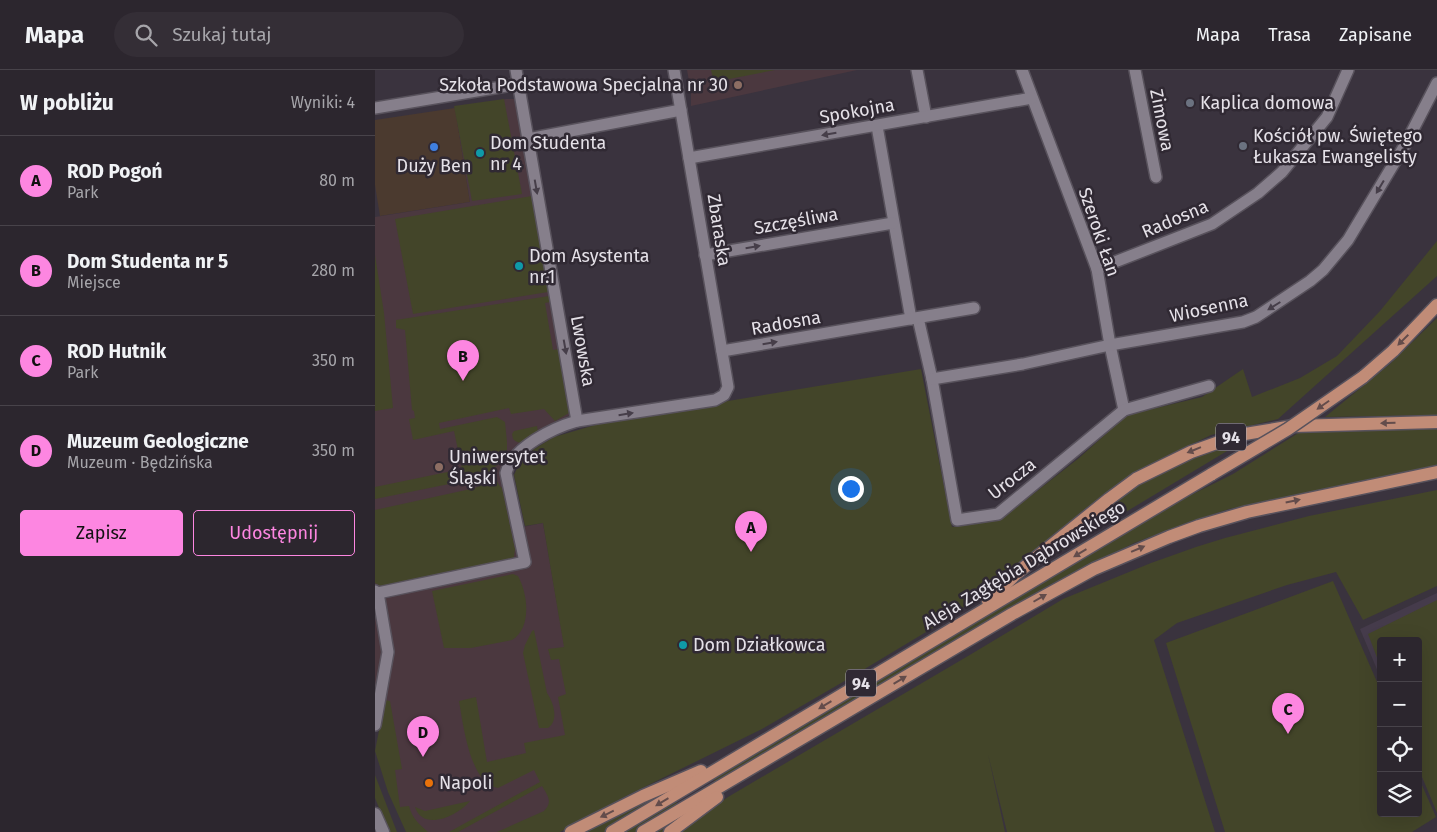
<!DOCTYPE html>
<html lang="pl">
<head>
<meta charset="utf-8">
<style>
  :root { --surface:#2c262e; --page:#342e36; --text:#f1f3f6; --muted:#a6a5aa; --line:#48434a; --accent:#fd86e1 }
  body { margin:0; font-family:"Fira Sans",sans-serif; background:var(--page); color:var(--text) }
  .controls { position:absolute; right:15px; bottom:15px; display:grid; overflow:hidden; border-radius:5px; box-shadow:0 5px 20px #0002 }
  .controls button { width:45px; height:45px; display:grid; place-items:center; padding:0; border:0; border-bottom:1px solid var(--line); background:var(--surface); color:var(--text); font:25px sans-serif }
  .you { position:absolute; left:475px; top:418px; width:18px; height:18px; margin:-12px; border:4px solid #fff; border-radius:50%; background:#1a73e8; box-shadow:0 0 0 8px #1a73e833 }
  .badge { display:grid; place-items:center; width:32px; height:32px; border-radius:50%; background:var(--accent); color:#111; font-size:16px; font-weight:700 }
  .pin { position:absolute; translate:-50% -41px; filter:drop-shadow(0 1px 2px #0008) }
  .pin::after { content:''; position:absolute; top:26px; width:18px; height:15px; background:inherit; clip-path:polygon(0 0,100% 0,50% 100%) }
  .list { margin:0; padding:0; list-style:none }
  h2 { display:flex; justify-content:space-between; align-items:center; height:65px; margin:0; padding:0 20px; font-size:21px }
  h2 small { font-size:16px; font-weight:400; color:var(--muted) }
  .list li { display:grid; grid-template-columns:32px 1fr auto; gap:15px; align-items:center; box-sizing:border-box; height:90px; padding:0 20px; border-top:1px solid var(--line) }
  .list b { display:block; font-size:19px; white-space:nowrap }
  .list p { margin:0; font-size:16px; white-space:nowrap; color:var(--muted) }
  .list em { font-size:16px; font-style:normal; color:var(--muted) }
  .actions { display:flex; gap:10px; padding:15px 20px }
  .actions a { flex:1; padding:11px 0; border:1px solid var(--accent); border-radius:5px; text-align:center; font-size:18px; color:var(--accent) }
  .actions .main { background:var(--accent); color:#111 }
  .icon { flex:none; width:28px; height:28px; fill:none; stroke:currentColor; stroke-width:2; stroke-linecap:round; stroke-linejoin:round }
  .map { position:relative; flex:none; width:1062px; height:762px; overflow:hidden }
  header { display:flex; align-items:center; gap:30px; box-sizing:border-box; height:70px; padding:0 25px; background:var(--surface); border-bottom:1px solid var(--line) }
  header strong { font-size:24px }
  nav { display:flex; gap:28px; margin-inline-start:auto; font-size:18px }
  .search { width:350px; height:45px; background:var(--page); display:flex; align-items:center; gap:12px; box-sizing:border-box; padding:0 18px; border-radius:28px; color:var(--muted); font-size:19px }
  main { display:flex }
  aside { flex:1; background:var(--surface) }
  .map>svg:first-child { display:block }
  .commercial { fill:#4b3a2f }
  .built { fill:#453b4b }
  .education { fill:#4b383f }
  .green { fill:#434529 }
  .lines { fill:none; stroke-linecap:round; stroke-linejoin:round }
  .minor-casing { stroke:#58525c; stroke-width:14 }
  .tertiary-casing { stroke:#58525c; stroke-width:15 }
  .primary-casing { stroke:#58525c; stroke-width:15 }
  .minor { stroke:#867f8b; stroke-width:11 }
  .tertiary { stroke:#867f8b; stroke-width:12 }
  .primary { stroke:#c18c77; stroke-width:12 }
  .primary-bridge-casing { stroke:#58525c; stroke-width:15; stroke-linecap:butt }
  .primary-bridge { stroke:#c18c77; stroke-width:12 }
  .oneway { fill:#463e49 }
  .oneway2 { fill:#634c4b }
  .education-dot { fill:#8d6e63; stroke:#302933; stroke-width:2 }
  .worship-dot { fill:#6b7280; stroke:#302933; stroke-width:2 }
  .shop-dot { fill:#3f7fe0; stroke:#302933; stroke-width:2 }
  .culture-dot { fill:#0f9aa8; stroke:#302933; stroke-width:2 }
  .food-dot { fill:#e8710a; stroke:#302933; stroke-width:2 }
  .labels { text-anchor:middle; stroke-width:5; stroke-linejoin:round; paint-order:stroke }
  .shield { fill:#302933; stroke:#afaab2; stroke-width:1 }
  .shield-label { font-size:16px; font-weight:bold; fill:#e5e1e8 }
  .poi-label { font-size:18px; fill:#e5e1e8; stroke:#302933; text-anchor:start }
  .street-label { font-size:18px; fill:#e5e1e8; stroke:#302933 }
</style>
</head>
<body>
<header>
<strong>Mapa</strong>
<div class="search"><svg class="icon" aria-label="search" viewBox="0 0 24 24"><circle cx="10" cy="10" r="6"/><path d="M15 15l6 6"/></svg>Szukaj tutaj</div>
<nav><a>Mapa</a><a>Trasa</a><a>Zapisane</a></nav>
</header>
<main>
<aside>
<h2>W pobliżu<small>Wyniki: 4</small></h2>
<ul class="list">
<li><span class="badge">A</span><div><b>ROD Pogoń</b><p>Park</p></div><em>80 m</em></li>
<li><span class="badge">B</span><div><b>Dom Studenta nr 5</b><p>Miejsce</p></div><em>280 m</em></li>
<li><span class="badge">C</span><div><b>ROD Hutnik</b><p>Park</p></div><em>350 m</em></li>
<li><span class="badge">D</span><div><b>Muzeum Geologiczne</b><p>Muzeum · Będzińska</p></div><em>350 m</em></li>
</ul>
<div class="actions"><a class="main">Zapisz</a><a>Udostępnij</a></div>
</aside>
<div class="map">
<svg width="1062" height="762" viewBox="0 0 1062 762">
  <rect width="100%" height="100%" fill="#3a333e"/>
  <polygon class="commercial" points="80,38 95,132 5,146 0,115 0,50"/>
  <polygon class="built" points="1062,523 1062,741 1043,697 1043,571 1006,571 1006,609 985,559"/>
  <g class="education">
    <polygon points="312,0 482,0 316,36 316,22"/>
    <polygon points="131,29 139,29 159,126 195,345 149,372 129,392 126,401 137,459 168,453 208,684 230,715 128,762 35,762 23,741 16,698 0,639 0,147 95,132 80,38"/>
  </g>
  <g class="green">
    <polygon points="336,0 400,0 339,12"/>
    <polygon points="129,29 147,124 97,131 79,36"/>
    <polygon points="157,126 173,222 38,244 20,149"/>
    <path d="M 1062,171 L 1062,206 L 903,349 L 836,365 L 768,398 L 711,438 L 626,511 L 566,553 L 473,609 L 387,659 L 249,727 L 185,762 L 122,762 L 169,741 C 178,732 173,726 167,716 L 83,762 L 74,762 L 165,712 L 159,700 L 123,718 C 95,715 88,653 84,631 L 101,627 L 112,692 L 151,683 L 149,673 L 190,665 L 183,627 L 191,624 L 184,589 L 176,590 L 173,579 L 189,577 L 168,453 L 150,456 L 139,405 L 144,394 L 159,379 L 179,367 L 220,355 L 335,334 L 546,299 L 577,457 L 629,447 L 704,388 L 752,345 L 827,327 L 868,299 L 877,327 L 925,308 L 962,286 L 1005,241 Z"/>
    <polygon points="0,185 9,243 18,338 0,341"/>
    <polygon points="174,226 175,232 170,233 178,280 183,279 194,343 180,351 169,339 136,344 134,338 64,353 65,359 122,347 130,352 132,372 132,387 114,402 94,410 0,429 0,417 87,399 79,361 38,370 34,349 40,348 39,341 37,340 30,260 21,258 21,250"/>
    <polygon points="1062,248 1062,345 950,347 1015,294"/>
    <path d="M 162,356 L 163,362 C 155,368 147,378 138,369 L 137,364 L 139,361 Z"/>
    <polygon points="1062,357 1062,396 854,439 809,454 759,473 676,514 339,713 340,705 810,428 858,404 928,360 1002,361"/>
    <path d="M 867,372 L 681,484 L 675,486 C 700,464 725,437 754,418 C 787,396 828,380 867,372 Z"/>
    <polygon points="115,411 122,411 124,415 127,418 140,479 139,487 136,490 21,514 6,516 0,513 0,440 100,418"/>
    <polygon points="1062,420 1062,516 988,550 961,502 912,515 802,553 779,570 840,762 632,762 613,684 630,762 304,762 353,727 593,586 688,529 776,493 821,477 850,468 934,446"/>
    <path d="M 138,504 L 143,506 C 153,524 157,558 137,570 L 96,578 L 69,578 L 57,521 Z"/>
    <polygon points="958,511 1006,621 1006,743 1043,743 1043,706 1061,747 1037,762 850,762 791,573"/>
    <polygon points="1062,530 1062,743 1043,697 1043,571 1006,571 1006,598 993,564"/>
    <path d="M 159,560 L 172,623 C 179,633 184,651 173,658 L 164,658 L 148,583 L 150,575 L 157,561 Z"/>
    <path d="M 10,630 L 15,631 L 27,699 L 20,700 L 25,737 L 34,736 C 37,748 44,754 53,762 L 31,762 L 13,722 L 0,681 Z"/>
    <polygon points="0,705 22,762 14,762 0,728"/>
    <polygon points="289,720 302,729 301,752 288,762 205,762"/>
    <path d="M 95,731 C 83,746 48,762 40,737 L 50,741 Z"/>
  </g>
  <g class="lines">
    <g class="minor-casing">
      <g id="minor">
        <polyline points="141,0 202,351"/>
        <polyline points="542,0 551,47"/>
        <polyline points="647,0 722,199 735,275 749,340"/>
        <polyline points="760,0 781,107"/>
        <polyline points="0,38 144,14"/>
        <polyline points="502,56 536,249"/>
        <polyline points="153,69 306,40"/>
        <polyline points="314,88 657,28"/>
        <polyline points="330,185 518,153"/>
        <polyline points="722,199 837,154 883,123 907,102 952,47 973,0"/>
        <polyline points="543,248 557,309 582,450 623,444 749,340 834,316"/>
        <polyline points="347,281 599,238"/>
        <polyline points="557,309 648,294 735,275 868,252 881,247 935,211 948,200 973,170 1030,75 1062,13"/>
        <polyline points="0,521 3,523 13,582 0,655"/>
        <path d="M 3,523 L 150,492 L 131,403 C 138,377 178,358 202,351 L 340,330 L 349,325 L 353,317 L 299,0"/>
      </g>
    </g>
    <g class="tertiary-casing">
      <polyline id="tertiary" points="0,744 8,762"/>
    </g>
    <g class="primary-casing">
      <g id="primary">
        <polyline points="988,307 1018,281 1062,235"/>
        <polyline points="613,531 641,504 734,429 761,409 816,382 864,365 918,356 1062,352"/>
        <polyline points="196,762 268,726 326,701"/>
        <polyline points="237,762 837,404"/>
        <polyline points="268,762 637,544 719,499 794,467 824,456 872,442 1062,402"/>
        <polyline points="295,762 342,727"/>
      </g>
    </g>
    <use href="#minor" class="minor"/>
    <use href="#tertiary" class="tertiary"/>
    <use href="#primary" class="primary"/>
    <g class="primary-bridge-casing">
      <polyline id="primary-bridge" points="837,404 913,359 988,307"/>
    </g>
    <use href="#primary-bridge" class="primary-bridge"/>
  </g>
  <defs><path id="oneway-solid" d="M-6-.8H1V-3.2L6.5 0L1 3.2V.8H-6Z" transform="scale(1.25)"/></defs>
  <g class="oneway">
    <use href="#oneway-solid" transform="translate(454 64) rotate(170)"/>
    <use href="#oneway-solid" transform="translate(161 117) rotate(80)"/>
    <use href="#oneway-solid" transform="translate(1005 117) rotate(121)"/>
    <use href="#oneway-solid" transform="translate(378 177) rotate(-10)"/>
    <use href="#oneway-solid" transform="translate(899 236) rotate(148)"/>
    <use href="#oneway-solid" transform="translate(395 273) rotate(-10)"/>
    <use href="#oneway-solid" transform="translate(190 277) rotate(80)"/>
    <use href="#oneway-solid" transform="translate(251 344) rotate(-9)"/>
  </g>
  <g class="oneway2">
    <use href="#oneway-solid" transform="translate(1028 270) rotate(135)"/>
    <use href="#oneway-solid" transform="translate(948 335) rotate(145)"/>
    <use href="#oneway-solid" transform="translate(1013 353) rotate(178)"/>
    <use href="#oneway-solid" transform="translate(819 380) rotate(158)"/>
    <use href="#oneway-solid" transform="translate(918 431) rotate(-12)"/>
    <use href="#oneway-solid" transform="translate(763 479) rotate(-23)"/>
    <use href="#oneway-solid" transform="translate(705 483) rotate(149)"/>
    <use href="#oneway-solid" transform="translate(665 528) rotate(-30)"/>
    <use href="#oneway-solid" transform="translate(525 610) rotate(-31)"/>
    <use href="#oneway-solid" transform="translate(450 635) rotate(149)"/>
    <use href="#oneway-solid" transform="translate(287 732) rotate(149)"/>
    <use href="#oneway-solid" transform="translate(232 744) rotate(154)"/>
  </g>
  <g class="education-dot">
    <circle cx="363" cy="15" r="5"/>
    <circle cx="64" cy="397" r="5"/>
  </g>
  <g class="worship-dot">
    <circle cx="815" cy="33" r="5"/>
    <circle cx="868" cy="76" r="5"/>
  </g>
  <circle class="shop-dot" cx="59" cy="77" r="5"/>
  <g class="culture-dot">
    <circle cx="105" cy="83" r="5"/>
    <circle cx="144" cy="196" r="5"/>
    <circle cx="308" cy="575" r="5"/>
  </g>
  <circle class="food-dot" cx="54" cy="713" r="5"/>
  <g class="labels">
    <g class="shield">
      <rect x="841" y="353.5" width="30" height="27" rx="4"/>
      <rect x="471" y="599.5" width="30" height="27" rx="4"/>
    </g>
    <g class="shield-label">
      <text x="856" y="373">94</text>
      <text x="486" y="619">94</text>
    </g>
    <g class="poi-label">
      <text x="353" y="21" text-anchor="end">Szkoła Podstawowa Specjalna nr 30</text>
      <text x="825" y="39">Kaplica domowa</text>
      <text x="878" y="72">Kościół pw. Świętego<tspan x="878" dy="21">Łukasza Ewangelisty</tspan></text>
      <text x="115" y="79">Dom Studenta<tspan x="115" dy="21">nr 4</tspan></text>
      <text x="59" y="102" text-anchor="middle">Duży Ben</text>
      <text x="154" y="192">Dom Asystenta<tspan x="154" dy="21">nr.1</tspan></text>
      <text x="74" y="393">Uniwersytet<tspan x="74" dy="21">Śląski</tspan></text>
      <text x="318" y="581">Dom Działkowca</text>
      <text x="64" y="719">Napoli</text>
    </g>
    <g class="street-label">
      <text transform="translate(482 41) rotate(-10)" y="6">Spokojna</text>
      <text transform="translate(787 50) rotate(79)" y="6">Zimowa</text>
      <text transform="translate(800 149) rotate(-23)" y="6">Radosna</text>
      <text transform="translate(421 151) rotate(-10)" y="6">Szczęśliwa</text>
      <text transform="translate(344 160) rotate(81)" y="6">Zbaraska</text>
      <text transform="translate(724 162) rotate(71)" y="6">Szeroki Łan</text>
      <text transform="translate(834 238) rotate(-12)" y="6">Wiosenna</text>
      <text transform="translate(411 253) rotate(-10)" y="6">Radosna</text>
      <text transform="translate(208 281) rotate(80)" y="6">Lwowska</text>
      <text transform="translate(637 409) rotate(-38)" y="6">Urocza</text>
      <text transform="translate(649 495) rotate(-31)" y="6">Aleja Zagłębia Dąbrowskiego</text>
    </g>
  </g>
</svg>
<div class="controls">
<button>+</button>
<button>−</button>
<button><svg class="icon" aria-label="locate" viewBox="0 0 24 24"><circle cx="12" cy="12" r="6"/><path d="M12 2v4M12 18v4M2 12h4M18 12h4"/></svg></button>
<button><svg class="icon" aria-label="layers" viewBox="0 0 24 24"><path d="M12 4l9 5-9 5-9-5zM3 14l9 5 9-5"/></svg></button>
</div>
<div class="you"></div>
<div class="pin badge" style="left:376px;top:482px">A</div>
<div class="pin badge" style="left:88px;top:311px">B</div>
<div class="pin badge" style="left:913px;top:664px">C</div>
<div class="pin badge" style="left:48px;top:687px">D</div>
</div>
</main>
</body>
</html>
